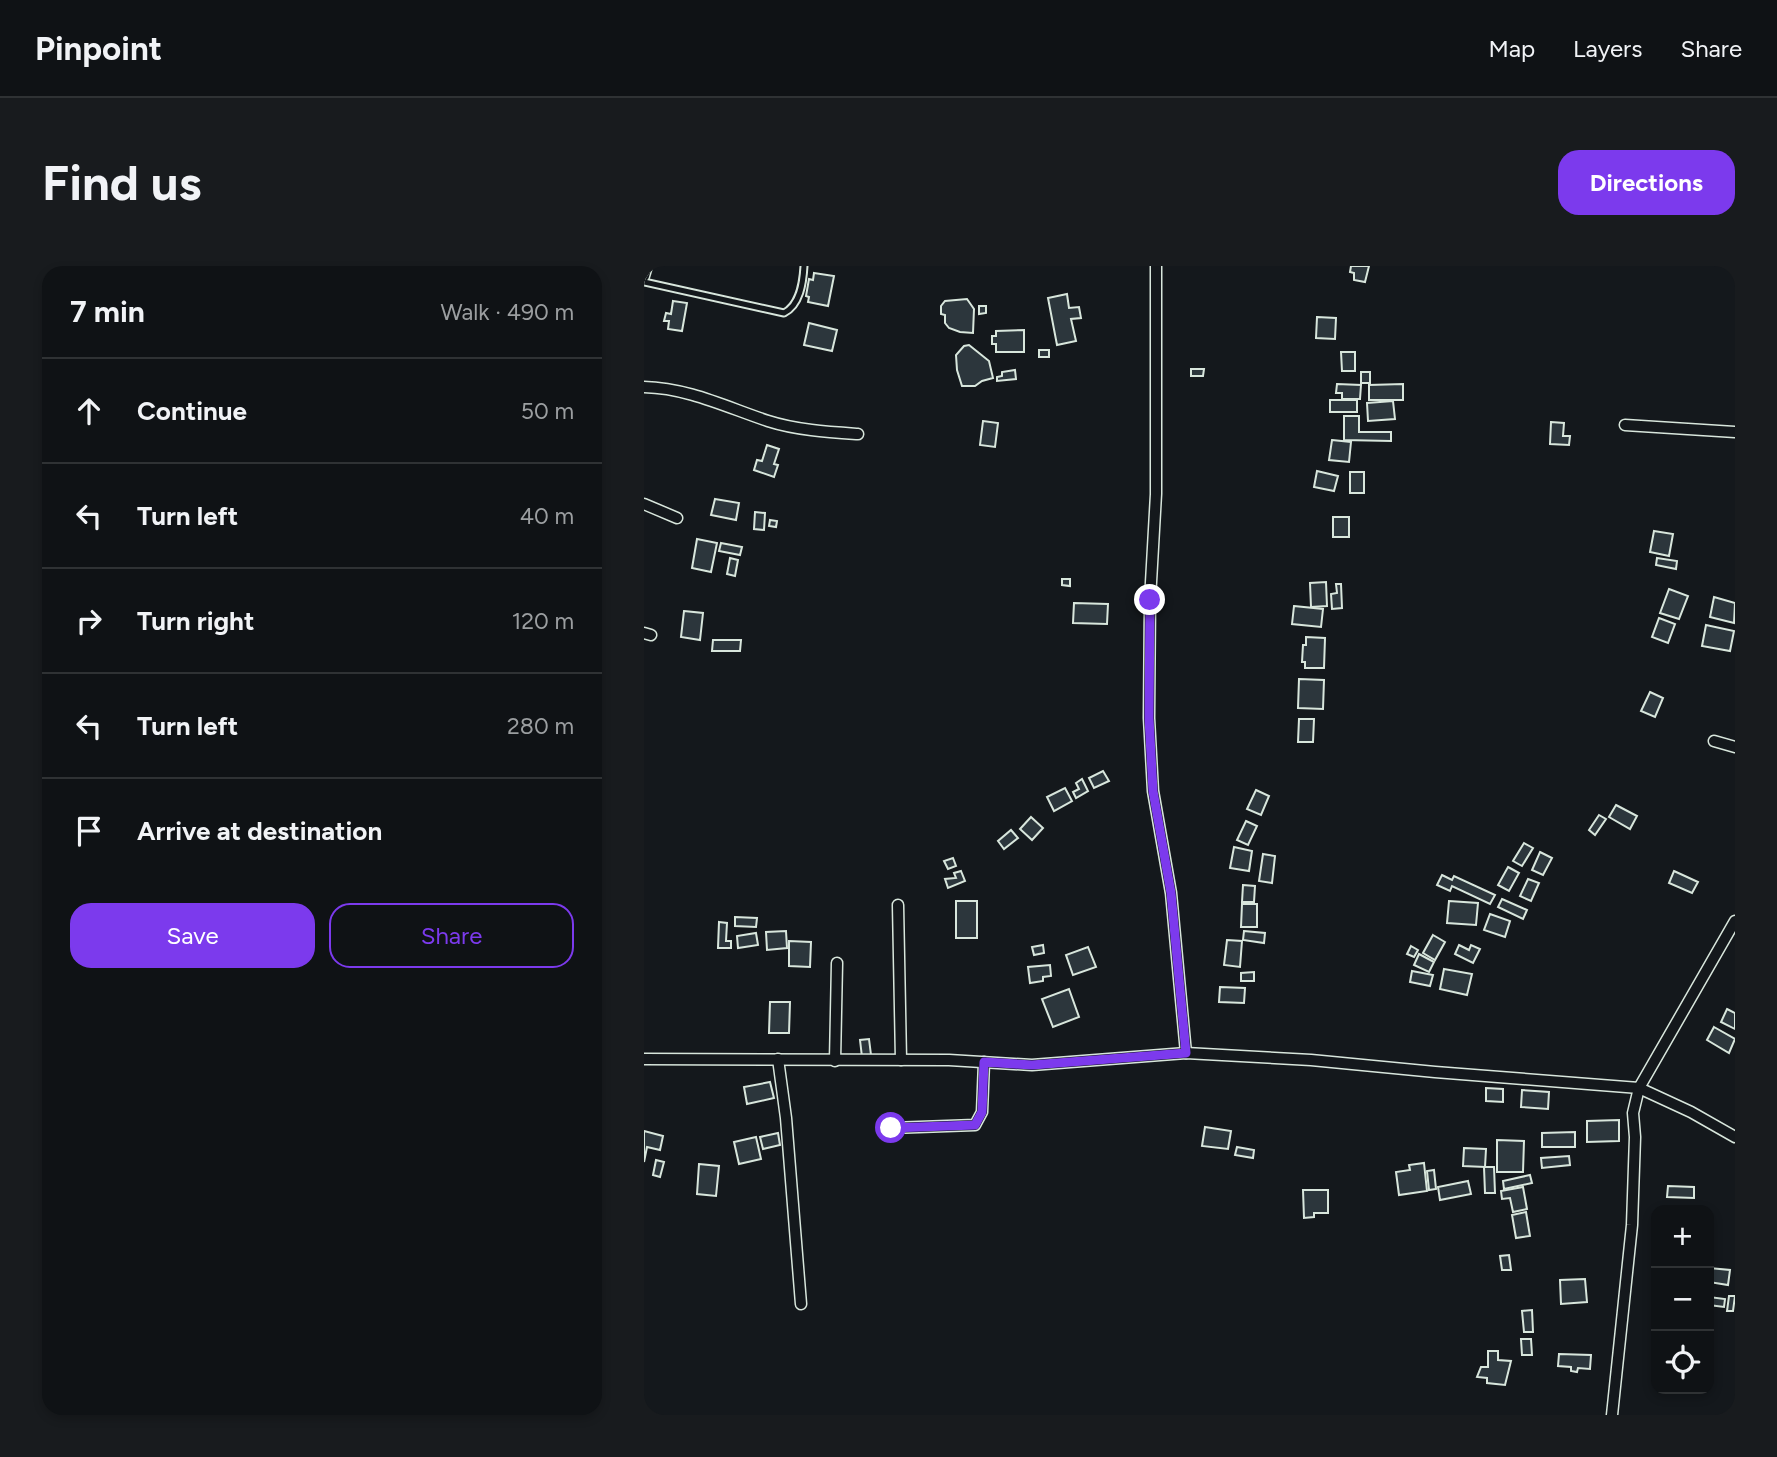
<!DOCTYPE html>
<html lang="en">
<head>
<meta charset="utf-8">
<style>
  :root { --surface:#0f1215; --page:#181b1e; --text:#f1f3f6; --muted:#9b9ea0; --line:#2f3234; --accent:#7c3aed }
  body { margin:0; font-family:Figtree,sans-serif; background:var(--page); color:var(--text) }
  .controls { position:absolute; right:21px; bottom:21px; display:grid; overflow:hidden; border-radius:14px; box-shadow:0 4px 10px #0003 }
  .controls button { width:63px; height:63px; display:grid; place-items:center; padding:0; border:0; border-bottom:2px solid var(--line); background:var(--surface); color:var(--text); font:35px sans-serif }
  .stop { position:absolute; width:21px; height:21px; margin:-16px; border:5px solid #7c3aed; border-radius:50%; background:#fff }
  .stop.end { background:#7c3aed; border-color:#fff; box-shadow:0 2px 7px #0008 }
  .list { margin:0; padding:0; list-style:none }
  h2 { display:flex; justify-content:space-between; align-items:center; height:91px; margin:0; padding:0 28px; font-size:30px }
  h2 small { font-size:23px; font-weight:400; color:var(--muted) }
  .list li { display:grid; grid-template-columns:46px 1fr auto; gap:21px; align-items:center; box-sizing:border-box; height:105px; padding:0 28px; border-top:2px solid var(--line) }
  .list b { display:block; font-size:26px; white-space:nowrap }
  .list em { font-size:23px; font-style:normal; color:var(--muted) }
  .actions { display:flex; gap:14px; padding:21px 28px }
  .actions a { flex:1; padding:16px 0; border:2px solid var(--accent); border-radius:21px; text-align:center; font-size:24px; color:var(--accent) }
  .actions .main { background:var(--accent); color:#fff }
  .icon { flex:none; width:38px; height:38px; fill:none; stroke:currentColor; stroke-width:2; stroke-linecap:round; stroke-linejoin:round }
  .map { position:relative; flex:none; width:1091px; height:1149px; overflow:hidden; border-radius:21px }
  header { display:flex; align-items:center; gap:42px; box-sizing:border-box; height:98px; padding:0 35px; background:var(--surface); border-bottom:2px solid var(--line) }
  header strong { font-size:33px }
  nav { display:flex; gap:38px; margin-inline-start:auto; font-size:24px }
  .intro { display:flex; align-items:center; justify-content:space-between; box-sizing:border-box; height:168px; padding:0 42px }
  h1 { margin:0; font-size:49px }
  .button { padding:18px 32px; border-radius:21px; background:var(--accent); color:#fff; font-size:24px; font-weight:700 }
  main { display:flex; gap:42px; padding:0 42px }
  aside { flex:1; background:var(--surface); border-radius:21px; box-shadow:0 4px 10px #0003 }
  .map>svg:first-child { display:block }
  .building { fill:#2c363c; stroke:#d8e6dc; stroke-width:2 }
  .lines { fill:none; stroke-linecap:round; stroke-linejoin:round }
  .service-casing { stroke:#d8e6dc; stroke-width:9 }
  .minor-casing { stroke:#d8e6dc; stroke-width:13 }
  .service { stroke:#14181c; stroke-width:5 }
  .minor { stroke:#14181c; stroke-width:10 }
  .route { stroke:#7c3aed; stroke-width:9 }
</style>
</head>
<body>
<header>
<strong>Pinpoint</strong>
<nav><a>Map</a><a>Layers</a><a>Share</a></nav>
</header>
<div class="intro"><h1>Find us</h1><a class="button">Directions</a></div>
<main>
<aside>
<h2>7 min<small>Walk · 490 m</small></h2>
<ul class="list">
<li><svg class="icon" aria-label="ahead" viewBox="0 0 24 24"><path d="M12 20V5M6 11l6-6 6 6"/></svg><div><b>Continue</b></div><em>50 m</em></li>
<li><svg class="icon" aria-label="left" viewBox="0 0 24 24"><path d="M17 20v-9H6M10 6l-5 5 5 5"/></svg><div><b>Turn left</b></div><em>40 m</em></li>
<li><svg class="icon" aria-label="right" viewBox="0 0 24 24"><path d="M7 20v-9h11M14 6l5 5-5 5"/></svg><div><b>Turn right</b></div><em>120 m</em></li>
<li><svg class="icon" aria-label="left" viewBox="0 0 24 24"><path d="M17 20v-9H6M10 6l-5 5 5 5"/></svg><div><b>Turn left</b></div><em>280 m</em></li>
<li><svg class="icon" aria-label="arrive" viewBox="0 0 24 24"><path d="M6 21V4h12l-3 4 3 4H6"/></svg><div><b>Arrive at destination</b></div></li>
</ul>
<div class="actions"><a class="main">Save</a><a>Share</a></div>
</aside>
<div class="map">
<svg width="1091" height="1149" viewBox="0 0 1091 1149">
  <rect width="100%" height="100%" fill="#14181c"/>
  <g class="building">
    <polygon points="707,0 725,0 721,16 710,14 710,7 706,6"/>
    <polygon points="170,7 190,10 184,40 164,36 165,31 162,30 165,13 169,14"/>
    <polygon points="423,28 425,42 435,41 437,52 427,53 432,75 413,79 404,32"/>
    <polygon points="323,33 330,43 329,67 316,66 305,62 301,57 301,49 297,48 297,40 301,35"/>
    <polygon points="29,35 43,37 38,65 24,63 25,55 20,55 22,47 27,48"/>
    <polygon points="335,40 342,40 342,47 335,48"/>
    <polygon points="673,51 692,52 691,73 672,72"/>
    <polygon points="165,57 193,64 188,85 160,79"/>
    <polygon points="380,64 380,86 352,86 352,78 348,78 348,70 352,70 352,65"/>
    <polygon points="325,79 345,95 349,112 338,115 331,120 318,120 313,104 312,89 320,80"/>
    <rect x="395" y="84" width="10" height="7"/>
    <polygon points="697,86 711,86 711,105 698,105"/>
    <polygon points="547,103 560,103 559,110 547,110"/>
    <polygon points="371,104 372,113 353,115 353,111 358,110 358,106"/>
    <rect x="717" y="106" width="9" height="11"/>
    <polygon points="693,118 717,119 716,133 698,133 698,127 692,127"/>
    <polygon points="759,118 759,134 725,134 725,119"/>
    <rect x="686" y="134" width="27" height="12"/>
    <polygon points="749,135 751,153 724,155 723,137"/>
    <polygon points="700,150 715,150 715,166 747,166 747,175 700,174"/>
    <polygon points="339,155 354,157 351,181 336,179"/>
    <polygon points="907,156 920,157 919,170 926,170 925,179 906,178"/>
    <polygon points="688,174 707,176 705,196 685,194"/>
    <polygon points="123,179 135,183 130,198 134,199 130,211 110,204 113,194 118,195"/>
    <polygon points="673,205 694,210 690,225 670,221"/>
    <rect x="706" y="206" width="14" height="21"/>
    <polygon points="71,233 95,237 92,254 67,249"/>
    <polygon points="111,246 121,247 120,264 110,263"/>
    <rect x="689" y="251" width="16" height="20"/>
    <polygon points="126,254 133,255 132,261 125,260"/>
    <polygon points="1010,265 1029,268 1025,290 1006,286"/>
    <polygon points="53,273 73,277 67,306 48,302"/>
    <polygon points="77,277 98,281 96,289 75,285"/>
    <polygon points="86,292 94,294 91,310 83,308"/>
    <polygon points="1013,292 1033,295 1032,303 1012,299"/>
    <polygon points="418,313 426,313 426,320 418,319"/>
    <polygon points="682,316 683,340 667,341 666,317"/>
    <polygon points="692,318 697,318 698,342 688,343 687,328 693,327"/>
    <polygon points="1025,323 1044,330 1035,353 1016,347"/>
    <polygon points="1070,331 1091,337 1090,357 1066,351"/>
    <polygon points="430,337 464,338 463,358 429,357"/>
    <polygon points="650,340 679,343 677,361 648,358"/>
    <polygon points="40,345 59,347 56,374 37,371"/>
    <polygon points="1015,352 1031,358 1024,377 1008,371"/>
    <polygon points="1062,359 1090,365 1086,385 1058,380"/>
    <polygon points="662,371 681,372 680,402 661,402 661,396 658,396 659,379 662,379"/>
    <polygon points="69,374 97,374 96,385 68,385"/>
    <polygon points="655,413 680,414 679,443 654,442"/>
    <polygon points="1006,426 1019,432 1011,451 997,445"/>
    <polygon points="655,453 670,453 669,476 654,476"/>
    <polygon points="459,505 465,515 450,522 445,512"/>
    <polygon points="438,513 444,525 432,532 429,526 435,523 432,517"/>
    <polygon points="421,522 428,535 410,545 403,531"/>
    <polygon points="612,524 625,530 617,549 603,543"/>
    <polygon points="972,539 993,550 986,563 965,551"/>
    <polygon points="955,549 962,553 951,569 945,564"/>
    <polygon points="387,551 399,562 388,574 376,563"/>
    <polygon points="602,555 613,560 604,579 593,574"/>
    <polygon points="367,564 374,572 360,583 354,575"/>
    <polygon points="880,577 889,582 878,600 869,595"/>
    <polygon points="590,581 608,585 605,605 586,602"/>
    <polygon points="896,586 908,592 899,609 888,604"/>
    <polygon points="619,588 631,590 628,617 615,615"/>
    <polygon points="309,592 312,600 304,603 300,595"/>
    <polygon points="864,601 875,607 865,625 854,619"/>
    <polygon points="317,605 321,615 304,622 301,613 312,612 310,607"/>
    <polygon points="1030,605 1054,616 1048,627 1025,617"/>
    <polygon points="798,609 808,614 810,610 851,629 846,638 808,620 806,625 793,619"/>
    <polygon points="884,613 895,617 887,635 876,630"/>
    <polygon points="599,619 611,620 610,636 598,636"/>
    <polygon points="858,633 883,644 879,653 854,641"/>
    <rect x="312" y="635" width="21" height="37"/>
    <polygon points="805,635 834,637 832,659 803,657"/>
    <polygon points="598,638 613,638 613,661 597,661"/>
    <polygon points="846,648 866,655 861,671 840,664"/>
    <polygon points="91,651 113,652 112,661 91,660"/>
    <polygon points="75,656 83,657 82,675 87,675 87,682 74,682"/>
    <polygon points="142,665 143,682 123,684 122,666"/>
    <polygon points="600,665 621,667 620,677 599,674"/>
    <polygon points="112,667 114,679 94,682 93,670"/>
    <polygon points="789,669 801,676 791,694 779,687"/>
    <polygon points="583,674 598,675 596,701 580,699"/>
    <polygon points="145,675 167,676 166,701 145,700"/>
    <polygon points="399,679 400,687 390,689 388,681"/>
    <polygon points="815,679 825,684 827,679 836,683 829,697 811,688"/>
    <polygon points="767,680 774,684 770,691 763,688"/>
    <polygon points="444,681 452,701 429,709 422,689"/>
    <polygon points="775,688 790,696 785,706 770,699"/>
    <polygon points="406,699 407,710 399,711 399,715 386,717 384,701"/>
    <polygon points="800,703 828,708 823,729 796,723"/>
    <polygon points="768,705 789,709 786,720 766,716"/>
    <polygon points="610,706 610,715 597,715 597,707"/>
    <polygon points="576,721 601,722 600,737 575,736"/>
    <polygon points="425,723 435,751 409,761 398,733"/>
    <polygon points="126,736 146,736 145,767 125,767"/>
    <polygon points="1083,743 1091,747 1091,763 1077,756"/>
    <polygon points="1070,761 1091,773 1085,787 1063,774"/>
    <polygon points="225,773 227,789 218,791 216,774"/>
    <polygon points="126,816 130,832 103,838 100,821"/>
    <polygon points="842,822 859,823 859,836 842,835"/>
    <polygon points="878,824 905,826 904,843 877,841"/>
    <polygon points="975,854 975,875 943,876 943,855"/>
    <polygon points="561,861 587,865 584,883 558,880"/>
    <polygon points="0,865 19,870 16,884 3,881 0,896"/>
    <polygon points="931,866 931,881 898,881 898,867"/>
    <polygon points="134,867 136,879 119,883 116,871"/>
    <polygon points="112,871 117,893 95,898 90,876"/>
    <polygon points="853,874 880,875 879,906 853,906"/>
    <polygon points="593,881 610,884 609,892 591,889"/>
    <polygon points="820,882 842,883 841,901 819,900"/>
    <polygon points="925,890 926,899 898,902 897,892"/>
    <polygon points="12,894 20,896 16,911 9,909"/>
    <polygon points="780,897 783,925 755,929 752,906 766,904 765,899"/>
    <polygon points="55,898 75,900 72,930 53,928"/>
    <polygon points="840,901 850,901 851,927 841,927"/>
    <polygon points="790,904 792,923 785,924 783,905"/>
    <polygon points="886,909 888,917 860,923 859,915"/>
    <polygon points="824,915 827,928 796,934 794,921"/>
    <polygon points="1024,920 1050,921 1050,932 1023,931"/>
    <polygon points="879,921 883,943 869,946 866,932 858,933 857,925"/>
    <polygon points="659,924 684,924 684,947 670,947 670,951 660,952"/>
    <polygon points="882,946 886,970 872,972 868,949"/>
    <polygon points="865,989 867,1004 858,1004 856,990"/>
    <polygon points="1065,1002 1086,1004 1084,1019 1065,1016"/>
    <polygon points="941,1013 943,1036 917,1038 916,1014"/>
    <polygon points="1085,1030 1091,1030 1089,1045 1083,1045"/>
    <polygon points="1065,1031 1081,1033 1080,1041 1065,1039"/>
    <polygon points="888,1044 889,1066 880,1066 878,1045"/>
    <polygon points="877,1073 887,1073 888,1089 878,1089"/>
    <polygon points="844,1085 854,1085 854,1094 867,1095 861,1119 843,1117 843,1112 833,1111 837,1101 844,1101"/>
    <polygon points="915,1088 947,1089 946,1103 934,1102 933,1106 927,1105 927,1101 914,1100"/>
  </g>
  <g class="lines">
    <g class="service-casing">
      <path id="service" d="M 0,16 L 140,47 C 156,39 159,17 160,0"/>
    </g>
    <g class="minor-casing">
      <g id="minor">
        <polyline points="512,0 512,228 506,334 505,452 509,525 527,627 542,787"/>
        <polyline points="0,10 3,0"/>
        <path d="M 0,121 C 44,122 82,141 124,155 C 152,164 184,166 214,168"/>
        <polyline points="981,159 1091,166"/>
        <polyline points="0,238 33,252"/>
        <polyline points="0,367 7,369"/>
        <polyline points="1070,475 1091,481"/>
        <polyline points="254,639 257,794"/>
        <polyline points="0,793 305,794 388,799 542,787 667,794 791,806 995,822 1047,846 1091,871"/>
        <polyline points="134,793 142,852 157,1038"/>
        <polyline points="191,795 193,697"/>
        <polyline points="247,862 331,859 338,846 340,796"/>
        <polyline points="968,1149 988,959 991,871 989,847 995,822 1091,655"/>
      </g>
    </g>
    <use href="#service" class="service"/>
    <use href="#minor" class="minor"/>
  </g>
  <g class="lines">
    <polyline class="route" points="247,862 331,859 338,846 340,796 388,799 542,787 527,627 509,525 505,452 506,334"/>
  </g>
</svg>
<div class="controls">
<button>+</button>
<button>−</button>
<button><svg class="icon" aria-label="locate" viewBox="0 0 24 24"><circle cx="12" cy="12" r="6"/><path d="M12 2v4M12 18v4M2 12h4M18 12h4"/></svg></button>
</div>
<div class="stop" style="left:247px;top:862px"></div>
<div class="stop end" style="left:506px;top:334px"></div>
</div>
</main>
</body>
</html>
